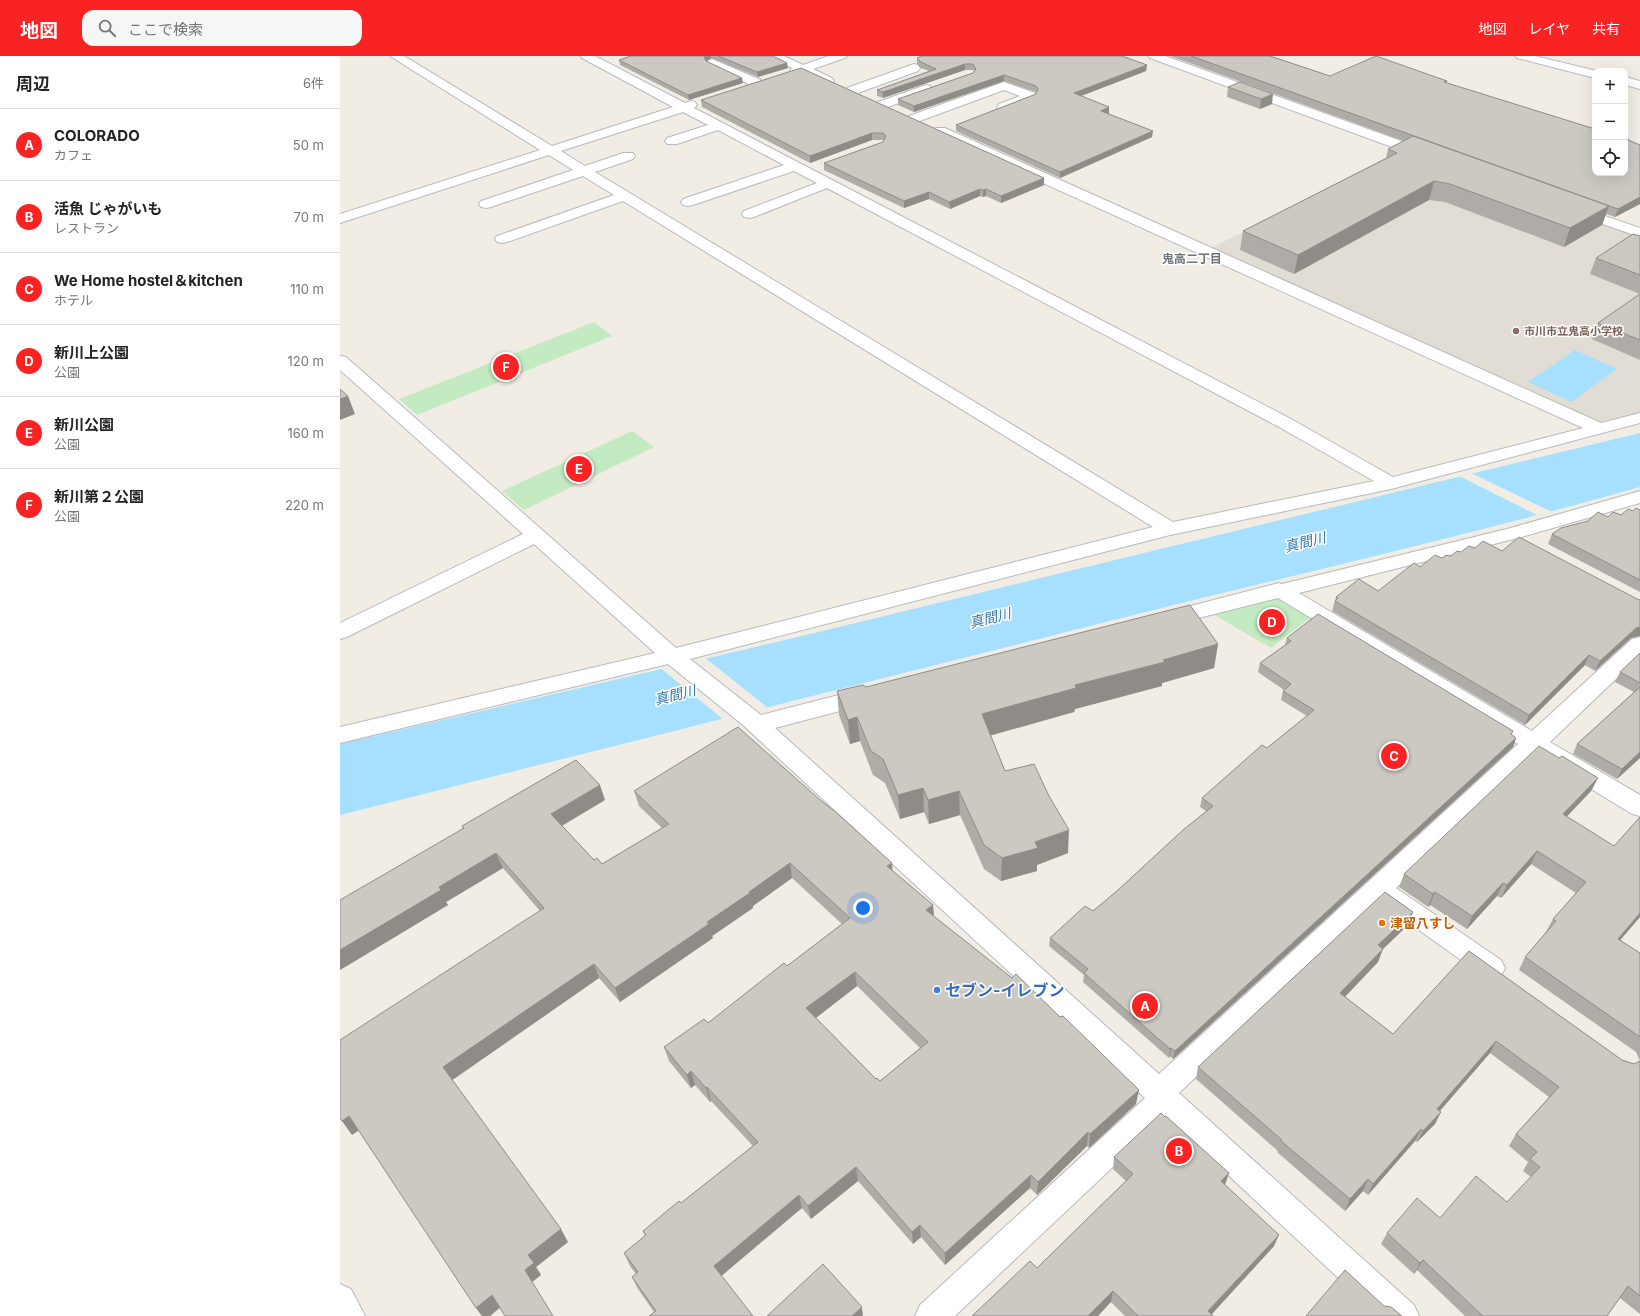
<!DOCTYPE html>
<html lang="ja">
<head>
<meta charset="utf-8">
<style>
  :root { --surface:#fff; --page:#f6f6f6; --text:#222; --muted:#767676; --line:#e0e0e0; --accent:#f92323 }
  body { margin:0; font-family:Inter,"Noto Sans JP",sans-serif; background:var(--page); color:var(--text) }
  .controls { position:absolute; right:12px; top:12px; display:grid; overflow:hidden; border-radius:8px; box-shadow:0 4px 16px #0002 }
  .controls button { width:36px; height:36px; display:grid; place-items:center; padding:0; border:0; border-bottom:1px solid var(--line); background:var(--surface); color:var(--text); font:20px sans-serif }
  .you { position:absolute; left:523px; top:852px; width:14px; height:14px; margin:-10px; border:3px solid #fff; border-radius:50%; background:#1a73e8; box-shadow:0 0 0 6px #1a73e833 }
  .badge { display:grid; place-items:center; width:26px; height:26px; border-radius:50%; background:var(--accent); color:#fff; font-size:13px; font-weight:700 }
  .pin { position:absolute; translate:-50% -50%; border:2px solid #fff; box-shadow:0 1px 4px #0006 }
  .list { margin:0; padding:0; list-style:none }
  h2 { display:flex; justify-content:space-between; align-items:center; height:52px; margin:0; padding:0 16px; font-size:17px }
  h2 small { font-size:13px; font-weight:400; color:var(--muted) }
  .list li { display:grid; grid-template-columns:26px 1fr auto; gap:12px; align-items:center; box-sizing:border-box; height:72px; padding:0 16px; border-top:1px solid var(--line) }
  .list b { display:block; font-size:15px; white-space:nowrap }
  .list p { margin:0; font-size:13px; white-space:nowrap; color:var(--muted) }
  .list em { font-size:13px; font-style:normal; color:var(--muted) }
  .icon { flex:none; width:22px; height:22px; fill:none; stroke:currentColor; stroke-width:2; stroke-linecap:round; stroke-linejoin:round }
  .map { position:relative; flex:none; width:1300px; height:1260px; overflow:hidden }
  header { display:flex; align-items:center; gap:24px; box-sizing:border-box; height:56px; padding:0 20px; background:var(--accent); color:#fff }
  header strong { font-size:19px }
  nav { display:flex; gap:22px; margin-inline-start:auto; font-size:14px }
  .search { width:280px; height:36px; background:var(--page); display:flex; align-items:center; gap:10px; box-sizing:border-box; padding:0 14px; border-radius:12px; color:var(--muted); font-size:15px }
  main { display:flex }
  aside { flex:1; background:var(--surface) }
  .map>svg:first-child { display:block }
  .education { fill:#e1dcd4 }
  .green { fill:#c3eac0 }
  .water { fill:#a7e0ff }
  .pier { fill:#f1ede5 }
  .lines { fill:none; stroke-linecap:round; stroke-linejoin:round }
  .minor-casing { stroke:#b6b9bd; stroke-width:2 }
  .tertiary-casing { stroke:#b6b9bd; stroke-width:2 }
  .minor { fill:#fff; fill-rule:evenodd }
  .tertiary { fill:#fff; fill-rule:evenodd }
  .wall { fill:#afaca7; fill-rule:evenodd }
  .shaded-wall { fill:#8f8c88 }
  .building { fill:#ccc8c2; stroke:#8f8c88; fill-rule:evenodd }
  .education-dot { fill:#8d6e63; stroke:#fff; stroke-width:1.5 }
  .food-dot { fill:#e8710a; stroke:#fff; stroke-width:1.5 }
  .shop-dot { fill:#3f7fe0; stroke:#fff; stroke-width:1.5 }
  .labels { text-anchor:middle; stroke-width:3; stroke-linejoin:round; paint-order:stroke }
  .far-education-label { font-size:11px; font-weight:bold; fill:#785e54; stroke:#fff; text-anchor:start }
  .far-neighbourhood-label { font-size:12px; font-weight:bold; fill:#6e7479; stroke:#fff }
  .food-label { font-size:13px; font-weight:bold; fill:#c56008; stroke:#fff; text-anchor:start }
  .water-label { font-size:14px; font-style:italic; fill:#3477a9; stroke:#fff }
  .near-shop-label { font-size:16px; font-weight:bold; fill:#366cbe; stroke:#fff; text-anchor:start }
</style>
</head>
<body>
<header>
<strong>地図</strong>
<div class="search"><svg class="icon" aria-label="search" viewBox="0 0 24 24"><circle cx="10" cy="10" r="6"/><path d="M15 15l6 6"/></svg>ここで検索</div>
<nav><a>地図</a><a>レイヤ</a><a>共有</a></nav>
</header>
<main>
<aside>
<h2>周辺<small>6件</small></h2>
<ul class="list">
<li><span class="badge">A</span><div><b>COLORADO</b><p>カフェ</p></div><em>50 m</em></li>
<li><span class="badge">B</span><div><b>活魚 じゃがいも</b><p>レストラン</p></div><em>70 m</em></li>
<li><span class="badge">C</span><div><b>We Home hostel＆kitchen</b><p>ホテル</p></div><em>110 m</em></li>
<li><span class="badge">D</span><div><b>新川上公園</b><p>公園</p></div><em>120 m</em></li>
<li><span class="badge">E</span><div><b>新川公園</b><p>公園</p></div><em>160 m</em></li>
<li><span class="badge">F</span><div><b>新川第２公園</b><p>公園</p></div><em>220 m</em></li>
</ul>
</aside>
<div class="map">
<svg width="1300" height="1260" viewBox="0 0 1300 1260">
  <rect width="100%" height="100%" fill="#f1ede5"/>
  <polygon class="education" points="1063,95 1300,181 1300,357 1255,367 869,193"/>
  <g class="green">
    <polygon points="254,266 272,280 77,359 59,343"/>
    <polygon points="292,375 314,391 184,454 162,435"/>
    <polygon points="938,539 972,560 931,592 873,558"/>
  </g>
  <g class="water">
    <polygon points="1235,294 1277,313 1231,346 1188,326"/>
    <path d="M 1300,377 L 1300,431 C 1138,477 974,514 810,555 C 540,623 270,691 0,759 L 0,688 L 441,585 Z"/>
  </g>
  <g class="pier">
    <polygon points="1129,416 1214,457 1201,461 1117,419"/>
    <polygon points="364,601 428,652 384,664 319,611"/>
  </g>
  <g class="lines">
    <g class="minor-casing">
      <g id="minor">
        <path d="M 50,0 L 64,0 L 212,90 L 333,51 L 242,2 L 240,0 L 255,0 L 345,47 L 351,45 L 355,46 L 357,49 L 354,52 L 951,363 L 1053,421 L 1243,372 L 595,78 L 594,75 L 595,72 L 605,72 L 1261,367 L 1300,357 L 1300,367 L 1051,433 L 830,479 L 350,603 L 421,659 L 526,632 L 534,634 L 537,640 L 534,646 L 435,672 L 819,1018 L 1178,688 L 938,542 L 827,570 L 820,568 L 817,563 L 820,558 L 939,527 L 942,528 L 1167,473 L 1300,435 L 1300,447 L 1178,482 L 959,537 L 1192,675 L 1292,583 L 1300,581 L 1300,600 L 1210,686 L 1300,739 L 1300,760 L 1292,758 L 1196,699 L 1056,832 L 1161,904 L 1165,912 L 1161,920 L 1152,923 L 1143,920 L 1040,846 L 839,1037 L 1074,1249 L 1079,1260 L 1039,1260 L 826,1061 L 615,1260 L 575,1260 L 580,1249 L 805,1042 L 404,670 L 328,608 L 0,687 L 0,671 L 315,597 L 194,488 L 7,581 L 0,583 L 0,567 L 183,478 L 0,314 L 0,300 L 6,301 L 336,592 L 813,471 L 283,145 L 167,186 L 162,187 L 157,186 L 155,183 L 157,180 L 274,139 L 243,120 L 151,151 L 146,152 L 141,151 L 139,148 L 141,145 L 233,114 L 209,99 L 0,167 L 0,158 L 200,94 ZM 343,56 L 368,69 L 327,82 L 325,85 L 327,88 L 337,88 L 378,74 L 444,109 L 343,143 L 341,146 L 343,149 L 348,150 L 353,149 L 454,115 L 477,127 L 404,155 L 402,158 L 404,161 L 409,162 L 414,161 L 487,132 L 939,371 L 1034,425 L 833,466 L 255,116 L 293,103 L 295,100 L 293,97 L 283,97 L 245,110 L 221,95 Z"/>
        <polygon points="429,0 444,0 463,9 489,0 507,0 505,2 473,13 492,22 494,25 492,28 488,29 462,17 456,19 452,18 450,15 452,12 431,2"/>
        <polygon points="808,0 825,0 1089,95 1091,98 1089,101 1079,101 810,2"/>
        <polygon points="372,3 421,24 423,27 421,30 413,30 368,9 366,7 368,5"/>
        <polygon points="574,8 578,9 580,12 578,15 515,38 507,38 505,35 507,32"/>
        <polygon points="664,26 695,37 697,40 695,43 663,55 659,54 657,51 659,48 680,40 664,34 577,66 569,66 567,63 569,60"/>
        <polygon points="586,29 590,30 592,33 590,36 542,53 538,52 536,49 538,46"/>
        <polygon points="1236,150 1300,172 1300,181 1231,157 1229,154 1231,151"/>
        <polygon points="0,1228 11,1233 25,1260 0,1260"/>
      </g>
    </g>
    <g class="tertiary-casing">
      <g id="tertiary">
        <polygon points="1175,0 1195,0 1257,15 1255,15 1255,22 1177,2"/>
        <polygon points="1285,21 1300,25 1300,33 1285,29"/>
      </g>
    </g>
    <use href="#minor" class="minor"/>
    <use href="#tertiary" class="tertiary"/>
  </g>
  <g class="wall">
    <polygon points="291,0 433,0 448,12 418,21 371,2 366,5 403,27 349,44 280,9 279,4"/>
    <polygon points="830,0 930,0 990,20 1107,25 1106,27 1289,84 1289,85 1300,89 1300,148 1275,161 1266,158 1262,169 1224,191 1105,146 1089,144 954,218 900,194 903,175 1046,102 1048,93 1064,85"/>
    <polygon points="577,2 807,9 806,15 741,40 769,57 768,57 812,81 720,122 616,75 616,69 696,38 697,37 696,36 664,25 574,56 558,49 558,43 633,17 634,16 633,14 625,14 543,42 537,40 537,34 589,15 581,12 577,8"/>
    <polygon points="461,12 704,122 704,129 661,147 646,140 643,141 640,140 610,153 589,143 564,152 484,114 484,107 543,86 544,84 532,84 470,107 362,51 361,44"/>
    <polygon points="900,26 932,48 920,53 887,41 888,31"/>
    <polygon points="1300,180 1300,238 1250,218 1256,202"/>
    <polygon points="1300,238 1300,304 1252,283 1258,267"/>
    <polygon points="1300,454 1300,536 1208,488 1212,478 1268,461 1281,459 1293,455"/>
    <polygon points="1102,502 1291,582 1255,615 1245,609 1185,669 992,555 996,541 1038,535 1080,511"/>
    <polygon points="947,582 1172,679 1176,682 1173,691 833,1003 830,1000 829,1002 743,926 744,919 709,890 710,882 753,855 778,834 866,755 860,751 862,742 927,692 967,660 941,644 943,635 944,634 918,616 920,607 945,589"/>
    <polygon points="878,588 874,612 822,627 822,630 735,653 734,656 650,679 665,715 728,797 697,809 697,815 661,825 644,813 620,759 589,768 584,756 560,763 545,727 533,719 520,685 510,688 499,659 497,635"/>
    <polygon points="1300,597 1300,702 1277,723 1233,698 1237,688 1294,636 1275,626 1280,616"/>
    <polygon points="1219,702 1258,722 1251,735 1227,760 1300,861 1280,884 1300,897 1300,1005 1296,996 1179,914 1185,901 1206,876 1213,863 1236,837 1191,808 1161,842 1157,840 1127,873 1090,849 1088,851 1059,831 1064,818"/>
    <path d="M 294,735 L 552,814 L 593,849 L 594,860 L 796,1048 L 749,1092 L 747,1090 L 697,1139 L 690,1132 L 605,1209 L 581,1181 L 573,1188 L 518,1125 L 471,1163 L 462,1152 L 314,1256 L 298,1233 L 292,1221 L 296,1218 L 290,1210 L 284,1197 L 305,1180 L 303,1175 L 341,1147 L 413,1090 L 371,1045 L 370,1046 L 355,1029 L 351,1032 L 329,1005 L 324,991 L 368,967 L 447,910 L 502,868 L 452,822 L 413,850 L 413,852 L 372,880 L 373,882 L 280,946 L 259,922 L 112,1024 L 228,1186 L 196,1211 L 201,1219 L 150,1260 L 142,1260 L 19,1074 L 12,1079 L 200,855 L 163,812 L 106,846 L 108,849 L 0,914 L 123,773 L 122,770 L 265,744 L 222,770 L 254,804 L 262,808 L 322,772 L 299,750 ZM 517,930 L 580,992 L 540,1025 L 536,1023 L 476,962 Z"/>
    <polygon points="1073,856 1068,869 1043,893 1038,906 1005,941 1053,978 1129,895 1282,1004 1294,1008 1300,1005 1300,1258 1280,1242 1267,1260 1125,1260 1077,1214 1074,1218 1041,1188 1047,1177 1100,1162 1167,1146 1191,1121 1183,1115 1188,1106 1169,1090 1176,1078 1209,1041 1150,997 1100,1055 1095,1068 1077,1086 1075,1085 1028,1139 1023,1135 1005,1155 937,1096 938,1095 856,1023 858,1011"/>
    <polygon points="774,1101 885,1129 934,1190 872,1258 873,1260 785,1260 771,1246 697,1212 786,1125 773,1113"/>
  </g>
  <g class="shaded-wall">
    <polygon points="366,0 371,0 371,2 365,6 364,1"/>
    <polygon points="447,7 448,12 418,21 417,16"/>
    <polygon points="625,8 625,14 543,42 543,36"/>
    <polygon points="807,9 806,15 733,43 734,37"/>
    <polygon points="664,19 664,25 574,56 574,50"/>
    <polygon points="402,22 403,27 349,44 348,39"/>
    <polygon points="933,38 932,48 920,53 921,43"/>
    <polygon points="769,51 769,57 761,61 761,55"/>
    <polygon points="813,75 812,81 720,122 720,116"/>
    <polygon points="532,77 532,84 470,107 470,100"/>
    <polygon points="704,122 704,129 661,147 661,140"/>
    <polygon points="1094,125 1089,144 954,218 958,199"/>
    <polygon points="640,133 640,140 610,153 609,146"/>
    <polygon points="646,133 646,140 643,141 643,134"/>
    <polygon points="589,136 589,143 564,152 564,145"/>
    <polygon points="1300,141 1300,148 1275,161 1278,153"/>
    <polygon points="1269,150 1262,169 1224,191 1230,172"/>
    <polygon points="8,340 15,358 0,364 0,343"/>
    <polygon points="1300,571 1300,580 1291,582 1255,615 1260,605 1296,572"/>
    <polygon points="878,588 874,612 822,627 822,630 735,653 734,656 642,682 642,658 735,629 823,604"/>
    <polygon points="1249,599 1245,609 1185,669 1189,659"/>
    <polygon points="517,661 520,685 510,688 508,664"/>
    <polygon points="1176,682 1173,691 833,1003 835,995"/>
    <polygon points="1300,696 1300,702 1277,723 1282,713"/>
    <polygon points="1258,722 1251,735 1217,771 1223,758"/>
    <polygon points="260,729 265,744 216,773 211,758"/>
    <polygon points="583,732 584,756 560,763 558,739"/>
    <polygon points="619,735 620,759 589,768 588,744"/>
    <polygon points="729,774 728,797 697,809 697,815 661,825 662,802 695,786"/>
    <polygon points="1197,795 1191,808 1161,842 1167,829"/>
    <polygon points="156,797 163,812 106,846 108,849 0,914 0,894 99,831"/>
    <polygon points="450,807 452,822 413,850 413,852 372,880 373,882 280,946 275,932"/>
    <polygon points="552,807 553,822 547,810"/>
    <polygon points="1163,827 1157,840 1127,873 1132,860"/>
    <polygon points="1095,836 1090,849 1088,851 1093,838"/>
    <polygon points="593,849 594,863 586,854"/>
    <polygon points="1073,856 1068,869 1043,893 1038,906 996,950 1000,937 1038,889"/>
    <polygon points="1300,857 1300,861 1270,896 1278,883"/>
    <polygon points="254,908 259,922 111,1025 103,1011"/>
    <polygon points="515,916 517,930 469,967 466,952"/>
    <polygon points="1156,985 1150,997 1091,1065 1097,1053"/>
    <polygon points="831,992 830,1000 829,1002 830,993"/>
    <polygon points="351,1015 355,1029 351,1032 347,1019"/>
    <polygon points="367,1031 371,1045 370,1046 366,1032"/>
    <polygon points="799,1034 796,1048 749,1092 750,1078"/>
    <polygon points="1101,1056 1095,1068 1077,1086 1083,1075"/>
    <polygon points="9,1060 19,1074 12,1079 2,1065"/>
    <polygon points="1081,1073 1075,1085 1028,1139 1033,1128"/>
    <polygon points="748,1076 747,1090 697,1139 698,1126"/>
    <polygon points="516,1111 518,1125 471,1163 468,1150"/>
    <polygon points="889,1117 885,1129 881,1125"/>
    <polygon points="691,1119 690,1132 605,1209 605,1197"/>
    <polygon points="1028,1123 1023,1135 1005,1155 1010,1143"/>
    <polygon points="459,1139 462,1152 379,1222 374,1210"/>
    <polygon points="580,1169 581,1181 573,1188 572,1176"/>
    <polygon points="221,1173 228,1186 196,1211 201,1219 192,1226 185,1214 188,1199"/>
    <polygon points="939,1179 934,1190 870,1260 868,1255"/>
    <polygon points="1083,1204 1077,1214 1074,1218 1080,1207"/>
    <polygon points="773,1235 771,1246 758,1260 748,1260"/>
    <polygon points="152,1239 160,1251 150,1260 142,1260 136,1252"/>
    <polygon points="522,1251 523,1260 512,1260"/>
  </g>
  <g class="building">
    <polygon points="291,0 366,0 364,1 366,5 402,22 348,39 279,4"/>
    <polygon points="378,0 433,0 447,7 417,16"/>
    <polygon points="582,0 782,0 807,9 734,37 769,51 761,55 813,75 720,116 616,69 696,38 698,33 696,30 664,19 574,50 558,43 633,17 636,13 633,8 625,8 543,36 537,34 596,13 581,6 577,2"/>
    <polygon points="851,0 930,0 990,20 1036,0 1107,25 1104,26 1255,73 1255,117 1285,117 1285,82 1289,84 1288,84 1300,89 1300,141 1278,153"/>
    <polygon points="461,12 704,122 661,140 646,133 643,134 640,133 609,146 589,136 564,145 484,107 543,86 546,80 543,77 532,77 470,100 361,44"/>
    <polygon points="900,26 933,38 921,43 888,31"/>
    <polygon points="1073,80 1269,150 1230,172 1110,128 1094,125 958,199 903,175 1057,97 1048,93"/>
    <polygon points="1293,178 1300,180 1300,219 1256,202"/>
    <polygon points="1300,238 1300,284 1258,267"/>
    <polygon points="0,333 8,340 0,343"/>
    <polygon points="1296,452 1300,454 1300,524 1212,478 1221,472 1248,465 1258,456 1268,461 1273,456 1281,459 1288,453 1293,455"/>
    <polygon points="1179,481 1297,543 1300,544 1300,571 1296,572 1260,605 1249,599 1189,659 995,545 998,542 996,541 1019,523 1038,535 1074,507 1080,511 1095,499 1102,502 1106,499 1111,500 1117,495 1121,496 1129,490 1135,492 1143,485 1162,495"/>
    <polygon points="850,549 878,588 823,604 825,606 735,629 736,632 642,658 665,715 694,708 709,740 729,774 695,786 698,792 662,802 644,789 619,735 588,744 583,732 558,739 543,703 531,695 517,661 508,664 497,635 523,629 526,631"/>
    <polygon points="978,558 1173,675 1171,678 1176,682 835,995 831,992 830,993 744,917 748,913 710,882 745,850 753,855 778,834 843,774 873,750 862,742 922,689 927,692 974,654 943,635 951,628 920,607 951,585 947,582"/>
    <polygon points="1300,597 1300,627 1280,616"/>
    <polygon points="1300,631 1300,696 1282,713 1237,688"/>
    <path d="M 398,671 L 479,743 L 498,758 L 552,807 L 547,810 L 593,849 L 586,854 L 672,922 L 676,918 L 720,961 L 723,960 L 799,1034 L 750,1078 L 748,1076 L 698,1126 L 691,1119 L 605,1197 L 580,1169 L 572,1176 L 516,1111 L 468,1150 L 459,1139 L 374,1210 L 413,1260 L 309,1260 L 316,1255 L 292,1221 L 298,1216 L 284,1197 L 306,1179 L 303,1175 L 339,1145 L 341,1147 L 418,1086 L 367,1031 L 366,1032 L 351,1015 L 347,1019 L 324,991 L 364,963 L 368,967 L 444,907 L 447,910 L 510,862 L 450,807 L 409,836 L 410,837 L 367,866 L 369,868 L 275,932 L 254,908 L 103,1011 L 221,1173 L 188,1199 L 194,1207 L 185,1214 L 213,1260 L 165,1260 L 152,1239 L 136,1252 L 9,1060 L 2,1065 L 0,1062 L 0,984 L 204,852 L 156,797 L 99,831 L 101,834 L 0,894 L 0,844 L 124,772 L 122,770 L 236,704 L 260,729 L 211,758 L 254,804 L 257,802 L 262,808 L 329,768 L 294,735 ZM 515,916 L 588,986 L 540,1025 L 537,1022 L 536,1023 L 466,952 Z"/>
    <polygon points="1199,690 1219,702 1222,700 1258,722 1223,758 1274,790 1300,761 1300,857 1278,883 1300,897 1300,981 1185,901 1216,865 1213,863 1246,826 1197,795 1167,829 1163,827 1132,860 1095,836 1093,838 1064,818"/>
    <polygon points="1045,836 1073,856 1038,889 1043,893 1000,937 1053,978 1129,895 1282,1004 1294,1008 1300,1005 1300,1240 1288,1230 1267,1260 1143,1260 1083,1204 1080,1207 1047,1177 1077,1142 1100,1162 1136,1120 1167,1146 1200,1111 1190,1103 1197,1096 1176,1078 1219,1031 1156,985 1097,1053 1101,1056 1083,1075 1081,1073 1033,1128 1028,1123 1010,1143 941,1085 942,1084 858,1011"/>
    <polygon points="821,1057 825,1061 826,1060 889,1117 881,1125 939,1179 868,1255 873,1260 798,1260 773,1235 748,1260 632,1260 690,1205 697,1212 793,1118 774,1101"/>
    <polygon points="483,1208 522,1251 512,1260 427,1260"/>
    <polygon points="1005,1214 1044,1250 1051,1251 1062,1260 966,1260"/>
  </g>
  <circle class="education-dot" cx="1176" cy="275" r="4"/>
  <circle class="food-dot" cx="1042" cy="867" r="4"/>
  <circle class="shop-dot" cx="597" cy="934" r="4"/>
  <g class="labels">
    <g class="far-education-label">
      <text x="1184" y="279">市川市立鬼高小学校</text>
    </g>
    <g class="far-neighbourhood-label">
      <text x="852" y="207">鬼高二丁目</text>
    </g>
    <g class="food-label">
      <text x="1050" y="872">津留八すし</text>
    </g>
    <g class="water-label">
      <text transform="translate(965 486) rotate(-14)" y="5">真間川</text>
      <text transform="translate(650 562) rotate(-14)" y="5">真間川</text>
      <text transform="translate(335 639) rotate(-14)" y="5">真間川</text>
    </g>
    <g class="near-shop-label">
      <text x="605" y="940">セブン-イレブン</text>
    </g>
  </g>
</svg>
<div class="controls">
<button>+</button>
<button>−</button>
<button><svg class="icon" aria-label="locate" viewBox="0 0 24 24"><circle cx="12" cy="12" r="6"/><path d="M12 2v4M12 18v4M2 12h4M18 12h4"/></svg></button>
</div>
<div class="you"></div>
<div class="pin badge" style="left:805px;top:950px">A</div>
<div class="pin badge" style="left:839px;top:1095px">B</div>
<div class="pin badge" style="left:1054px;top:700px">C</div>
<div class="pin badge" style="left:932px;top:566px">D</div>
<div class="pin badge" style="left:239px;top:413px">E</div>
<div class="pin badge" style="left:166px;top:311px">F</div>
</div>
</main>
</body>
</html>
